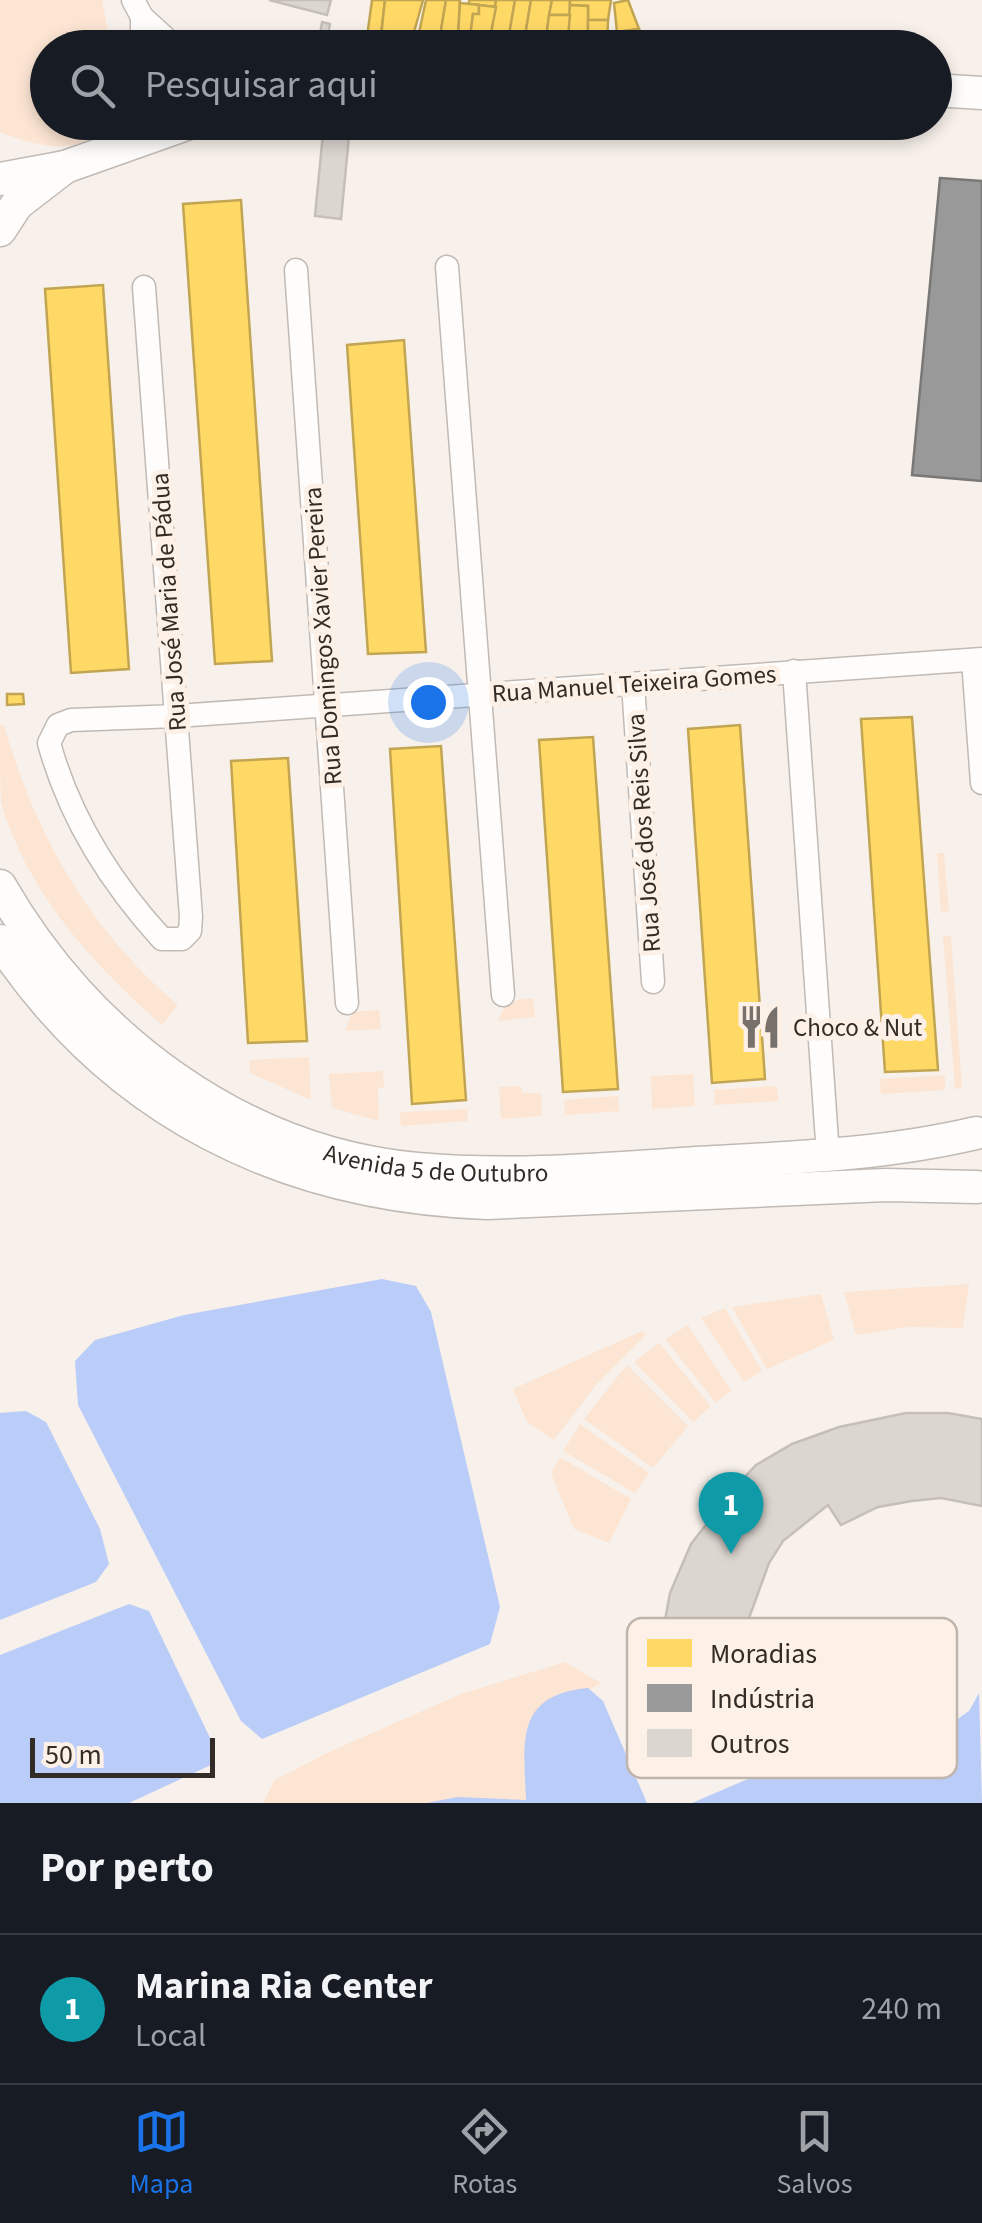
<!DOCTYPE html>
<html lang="pt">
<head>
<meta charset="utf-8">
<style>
  :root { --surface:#171b24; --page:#242831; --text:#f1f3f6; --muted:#9ea1a6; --line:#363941; --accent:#1a73e8 }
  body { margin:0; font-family:"Source Sans 3",sans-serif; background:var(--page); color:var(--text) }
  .scale { position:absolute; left:30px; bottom:25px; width:185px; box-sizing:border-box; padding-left:10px; border:5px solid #332b25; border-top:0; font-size:28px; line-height:35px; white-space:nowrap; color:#332b25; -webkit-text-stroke:8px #fdf0e6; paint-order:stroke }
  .you { position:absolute; left:428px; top:702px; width:35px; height:35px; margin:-25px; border:8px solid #fff; border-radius:50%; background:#1a73e8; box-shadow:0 0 0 15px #1a73e833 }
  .badge { display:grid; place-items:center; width:65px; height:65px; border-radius:50%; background:var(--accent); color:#fff; font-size:32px; font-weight:700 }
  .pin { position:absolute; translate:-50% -82px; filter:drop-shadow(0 2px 5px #0008) }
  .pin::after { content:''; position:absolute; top:52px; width:35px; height:30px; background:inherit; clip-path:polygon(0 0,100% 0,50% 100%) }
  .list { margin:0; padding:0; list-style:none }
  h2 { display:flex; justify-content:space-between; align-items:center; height:130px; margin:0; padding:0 40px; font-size:42px }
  h2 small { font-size:32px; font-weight:400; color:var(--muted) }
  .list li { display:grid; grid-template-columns:65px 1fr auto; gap:30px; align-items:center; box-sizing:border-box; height:150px; padding:0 40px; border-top:2px solid var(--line) }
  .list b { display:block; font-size:38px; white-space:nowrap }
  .list p { margin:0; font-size:32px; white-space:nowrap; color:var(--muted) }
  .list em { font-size:32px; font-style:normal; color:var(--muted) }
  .icon { flex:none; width:55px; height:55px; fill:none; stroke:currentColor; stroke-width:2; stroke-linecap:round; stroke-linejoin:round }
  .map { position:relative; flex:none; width:982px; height:1803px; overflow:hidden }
  .search { position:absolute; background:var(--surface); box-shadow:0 5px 15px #0003; left:30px; right:30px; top:30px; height:110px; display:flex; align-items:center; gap:25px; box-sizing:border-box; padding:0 35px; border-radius:55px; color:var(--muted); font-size:38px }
  .sheet { height:280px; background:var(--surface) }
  nav { display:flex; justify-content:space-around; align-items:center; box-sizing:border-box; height:140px; border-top:2px solid var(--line); background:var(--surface); font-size:28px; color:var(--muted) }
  nav a { display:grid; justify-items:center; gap:5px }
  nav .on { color:var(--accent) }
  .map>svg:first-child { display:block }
  .green { fill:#fce5d3 }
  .water { fill:#baccf8 }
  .homes { fill:#ffd966; stroke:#c2a552; stroke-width:2.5 }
  .industry { fill:#999; stroke:#7a7876; stroke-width:2.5 }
  .building { fill:#dcd6d0; stroke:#c6bfb9; stroke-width:2.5 }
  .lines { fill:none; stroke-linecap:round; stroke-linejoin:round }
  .street-casing { stroke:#c1bab4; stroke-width:25 }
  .secondary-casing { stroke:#c1bab4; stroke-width:35 }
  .street { stroke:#fefdfc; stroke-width:22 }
  .secondary { stroke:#fefdfc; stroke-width:32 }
  .labels { text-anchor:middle; stroke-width:10; stroke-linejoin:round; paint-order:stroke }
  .street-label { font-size:25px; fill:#332b25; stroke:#fdf0e6 }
  .poi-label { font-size:25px; fill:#332b25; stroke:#fdf0e6; text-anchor:start }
  .key { fill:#fdf0e6; stroke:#c0b5ac; stroke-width:2.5 }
  .key-label { font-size:28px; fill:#332b25 }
</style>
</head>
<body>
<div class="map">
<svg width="982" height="1803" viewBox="0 0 982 1803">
  <rect width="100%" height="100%" fill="#f8f1eb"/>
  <g class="green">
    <path d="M 0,0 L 102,0 L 111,47 L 48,48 L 48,122 L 102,123 C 82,161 31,144 0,132 Z"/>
    <path d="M 0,725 L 4,725 C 35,834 90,931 178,1005 L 162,1025 C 94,966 26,891 1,802 C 0,780 0,749 0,725 Z"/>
    <polygon points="937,853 944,853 949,912 941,913"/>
    <polygon points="943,936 951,936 962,1088 955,1089"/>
    <polygon points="533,998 535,1017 498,1021 507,1001"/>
    <polygon points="379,1010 381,1029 345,1031 352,1012"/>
    <polygon points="309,1057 311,1100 250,1073 249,1060"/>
    <polygon points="383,1071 384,1088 378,1088 379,1121 332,1108 329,1074"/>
    <polygon points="693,1074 695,1106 652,1109 651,1076"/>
    <polygon points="945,1075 945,1090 881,1094 880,1079"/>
    <polygon points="521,1086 522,1093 541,1093 542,1116 501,1119 499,1087"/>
    <polygon points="777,1086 778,1101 715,1105 714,1090"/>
    <polygon points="618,1096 619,1111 565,1115 564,1100"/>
    <polygon points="467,1109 468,1121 401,1126 400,1112"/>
    <polygon points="969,1284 963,1328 909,1327 856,1335 844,1292"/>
    <polygon points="821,1294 834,1340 767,1369 732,1307"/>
    <polygon points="725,1308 762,1371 744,1382 701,1318"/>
    <polygon points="688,1325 731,1390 716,1403 665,1339"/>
    <polygon points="642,1331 646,1335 596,1385 554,1440 527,1422 513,1389"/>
    <polygon points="659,1343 711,1406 693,1422 634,1362"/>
    <polygon points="627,1365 688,1426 653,1468 584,1419"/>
    <polygon points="580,1424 649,1473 635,1493 563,1451"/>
    <polygon points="560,1457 631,1499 609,1543 574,1529 551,1473"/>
    <polygon points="565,1662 601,1683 587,1691 530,1803 263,1803 275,1780 329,1752 461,1694"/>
  </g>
  <g class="water">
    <polygon points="382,1279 416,1286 431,1312 500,1607 490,1644 262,1739 241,1721 78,1405 75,1361 95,1340 184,1315"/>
    <polygon points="26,1411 46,1422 100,1529 109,1564 96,1582 0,1620 0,1413"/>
    <polygon points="129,1604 149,1611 213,1744 211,1765 129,1803 0,1803 0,1655"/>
    <path d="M 588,1688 L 603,1701 L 647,1803 L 427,1803 L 457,1797 L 526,1800 C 524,1743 514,1695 588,1688 Z"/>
    <polygon points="979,1693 982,1803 692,1803 897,1715 937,1724 956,1720 969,1711"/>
  </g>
  <g class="homes">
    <polygon points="372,0 385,0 381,36 367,37"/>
    <polygon points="385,0 423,0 414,32 381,36"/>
    <polygon points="426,0 446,0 440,36 419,33"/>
    <polygon points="446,0 460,0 458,37 440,36"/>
    <polygon points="469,0 496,0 496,7 469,4"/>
    <polygon points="496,0 515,0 509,35 491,34"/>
    <polygon points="515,0 531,0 525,36 509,35"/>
    <polygon points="531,0 552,0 546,36 525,36"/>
    <polygon points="552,0 570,0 570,15 549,15"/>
    <polygon points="570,0 611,0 608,20 588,20 588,6 570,5"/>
    <polygon points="628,0 639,29 617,32 614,3"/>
    <polygon points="460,3 479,5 479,14 473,14 470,37 458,37"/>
    <polygon points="479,5 496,7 490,38 470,37 473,14 479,14"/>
    <polygon points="570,5 588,6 588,47 567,47"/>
    <polygon points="549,15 570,15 567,47 545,46"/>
    <polygon points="588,20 608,20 607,48 588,48"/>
    <polygon points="639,29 642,48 618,48 617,32"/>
    <polygon points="241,200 272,661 215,664 183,204"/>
    <polygon points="103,285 129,669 71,673 45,289"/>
    <polygon points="404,340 426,652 368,654 347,345"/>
    <polygon points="7,694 23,694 24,704 7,705"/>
    <polygon points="912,717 938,1070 885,1072 861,719"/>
    <polygon points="740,725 765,1079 712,1083 688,729"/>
    <polygon points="593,737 618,1089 563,1092 539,740"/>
    <polygon points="441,746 466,1100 412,1104 390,749"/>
    <polygon points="288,758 307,1041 248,1043 231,761"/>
  </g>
  <polygon class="industry" points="940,178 982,181 982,481 912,475"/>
  <g class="building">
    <polygon points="269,0 331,0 327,15"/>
    <polygon points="322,22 330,24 326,46 318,45"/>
    <polygon points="477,122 550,122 550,130 477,128"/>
    <polygon points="324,123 350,126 341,219 315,216"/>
    <polygon points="906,1413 948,1413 982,1419 982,1506 941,1498 912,1501 878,1507 841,1525 828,1505 783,1541 769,1563 741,1640 741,1677 654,1680 670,1593 691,1544 738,1484 756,1465 792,1444 839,1427"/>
  </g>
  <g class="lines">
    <g class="street-casing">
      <g id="street">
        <polyline points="133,0 142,17 176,48"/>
        <polyline points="142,48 142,17"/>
        <polyline points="447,267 503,995"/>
        <polyline points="296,270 347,1003"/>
        <path d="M 144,287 L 191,917 L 190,931 L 182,939 L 162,939 C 111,883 69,816 49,743 L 58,725 L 71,720 L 177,716 L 982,659"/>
        <polyline points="973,660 982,783"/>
        <polyline points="794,671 828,1155"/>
        <polyline points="633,684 653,982"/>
      </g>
    </g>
    <g class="secondary-casing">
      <g id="secondary">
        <polyline points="934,90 982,93"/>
        <polyline points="0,179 65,167 192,122"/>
        <polyline points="0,230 17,204 65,167"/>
        <path id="s1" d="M 0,886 C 86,1037 241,1153 417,1169 C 506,1177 594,1170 682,1164 C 780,1158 879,1156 976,1133"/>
        <path d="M 0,941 C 114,1113 284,1196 487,1203 L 886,1185 L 977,1187"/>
      </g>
    </g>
    <use href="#street" class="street"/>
    <use href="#secondary" class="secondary"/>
  </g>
  <defs>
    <g id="restaurant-bare" transform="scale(3.45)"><path d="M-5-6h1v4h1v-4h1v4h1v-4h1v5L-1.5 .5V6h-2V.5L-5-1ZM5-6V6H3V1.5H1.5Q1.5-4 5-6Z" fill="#78706a" stroke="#fdf0e6" stroke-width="2.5" paint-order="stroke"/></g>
  </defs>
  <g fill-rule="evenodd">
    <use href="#restaurant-bare" x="760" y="1027"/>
  </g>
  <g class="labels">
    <g class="street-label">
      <text transform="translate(168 602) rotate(-94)" y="9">Rua José Maria de Pádua</text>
      <text transform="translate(322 636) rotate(-94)" y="9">Rua Domingos Xavier Pereira</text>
      <text transform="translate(634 683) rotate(-4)" y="9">Rua Manuel Teixeira Gomes</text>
      <text transform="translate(643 833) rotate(-94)" y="9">Rua José dos Reis Silva</text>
      <text dy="9" stroke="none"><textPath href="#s1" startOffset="542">Avenida 5 de Outubro</textPath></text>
    </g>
    <g class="poi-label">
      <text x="793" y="1036">Choco &amp; Nut</text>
    </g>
  </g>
  <rect x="627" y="1618" width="330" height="160" rx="15" class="key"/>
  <rect x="647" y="1639" width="45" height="28" fill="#ffd966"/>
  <rect x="647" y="1684" width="45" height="28" fill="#999"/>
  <rect x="647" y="1729" width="45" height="28" fill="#dcd6d0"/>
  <g class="key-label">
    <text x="710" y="1663">Moradias</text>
    <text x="710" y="1708">Indústria</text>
    <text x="710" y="1753">Outros</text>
  </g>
</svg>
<div class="scale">50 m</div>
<div class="you"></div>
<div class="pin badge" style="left:731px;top:1554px;background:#0f9aa8">1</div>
<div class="search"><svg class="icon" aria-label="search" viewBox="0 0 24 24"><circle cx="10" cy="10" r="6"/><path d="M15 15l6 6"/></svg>Pesquisar aqui</div>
</div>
<section class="sheet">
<h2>Por perto<small></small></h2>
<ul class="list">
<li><span class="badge" style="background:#0f9aa8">1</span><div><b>Marina Ria Center</b><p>Local</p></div><em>240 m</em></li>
</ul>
</section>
<nav>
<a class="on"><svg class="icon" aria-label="map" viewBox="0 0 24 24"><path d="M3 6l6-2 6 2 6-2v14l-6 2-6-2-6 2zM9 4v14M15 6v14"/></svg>Mapa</a>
<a><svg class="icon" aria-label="directions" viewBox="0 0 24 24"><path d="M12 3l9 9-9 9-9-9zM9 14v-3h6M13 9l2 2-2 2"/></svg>Rotas</a>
<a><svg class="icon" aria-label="saved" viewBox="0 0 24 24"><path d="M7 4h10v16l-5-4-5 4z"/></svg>Salvos</a>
</nav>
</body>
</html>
